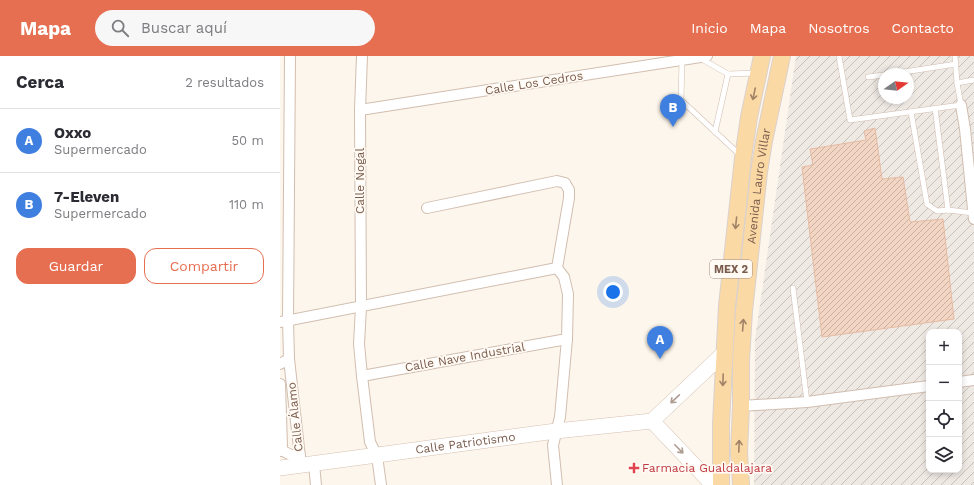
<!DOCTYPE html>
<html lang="es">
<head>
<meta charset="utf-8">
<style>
  :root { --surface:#fff; --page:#f7f7f7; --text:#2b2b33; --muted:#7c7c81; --line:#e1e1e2; --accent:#e76f51 }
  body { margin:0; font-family:"Work Sans",sans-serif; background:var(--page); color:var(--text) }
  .controls { position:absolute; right:12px; bottom:12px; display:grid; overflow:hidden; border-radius:8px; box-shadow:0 2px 6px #0003 }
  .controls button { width:36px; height:36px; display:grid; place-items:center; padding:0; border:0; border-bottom:1px solid var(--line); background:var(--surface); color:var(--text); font:20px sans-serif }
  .compass { position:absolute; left:598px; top:12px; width:36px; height:36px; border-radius:50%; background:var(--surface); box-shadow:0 2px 6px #0003; rotate:76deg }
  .you { position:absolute; left:333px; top:236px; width:14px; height:14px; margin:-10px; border:3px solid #fff; border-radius:50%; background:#1a73e8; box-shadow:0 0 0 6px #1a73e833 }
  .badge { display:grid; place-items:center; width:26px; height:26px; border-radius:50%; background:var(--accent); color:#fff; font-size:13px; font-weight:700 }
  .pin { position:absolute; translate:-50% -33px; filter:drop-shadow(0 1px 2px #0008) }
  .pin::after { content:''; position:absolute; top:21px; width:14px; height:12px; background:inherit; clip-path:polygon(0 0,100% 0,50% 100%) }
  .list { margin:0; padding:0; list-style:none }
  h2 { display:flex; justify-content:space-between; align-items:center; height:52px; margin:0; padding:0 16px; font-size:17px }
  h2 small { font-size:13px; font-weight:400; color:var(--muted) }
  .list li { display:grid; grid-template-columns:26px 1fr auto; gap:12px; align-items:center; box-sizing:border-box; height:64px; padding:0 16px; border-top:1px solid var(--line) }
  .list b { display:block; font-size:15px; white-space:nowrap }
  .list p { margin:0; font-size:13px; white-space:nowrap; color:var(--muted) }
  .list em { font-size:13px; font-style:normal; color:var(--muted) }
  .actions { display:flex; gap:8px; padding:12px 16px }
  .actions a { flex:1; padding:9px 0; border:1px solid var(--accent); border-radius:12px; text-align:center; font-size:14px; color:var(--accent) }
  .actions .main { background:var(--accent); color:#fff }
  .icon { flex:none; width:22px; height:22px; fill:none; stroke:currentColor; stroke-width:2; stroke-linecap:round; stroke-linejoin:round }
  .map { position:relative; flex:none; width:694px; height:429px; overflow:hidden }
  header { display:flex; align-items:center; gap:24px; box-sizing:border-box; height:56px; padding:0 20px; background:var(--accent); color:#fff }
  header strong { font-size:19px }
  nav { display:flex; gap:22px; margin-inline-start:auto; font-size:14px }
  .search { width:280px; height:36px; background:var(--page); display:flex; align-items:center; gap:10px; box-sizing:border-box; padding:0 14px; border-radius:22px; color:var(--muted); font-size:15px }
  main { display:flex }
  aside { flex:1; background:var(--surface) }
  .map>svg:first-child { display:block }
  .industrial { fill:url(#industrial-furrows); fill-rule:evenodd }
  .building { fill:url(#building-hatch); stroke:#e6bba3 }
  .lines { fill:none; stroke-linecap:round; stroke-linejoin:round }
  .lane-casing { stroke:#d1beb0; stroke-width:6 }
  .street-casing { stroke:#d1beb0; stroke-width:12 }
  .secondary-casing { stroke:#d6c0b0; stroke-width:16 }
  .primary-casing { stroke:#dad1cd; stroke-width:18 }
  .lane { stroke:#fff; stroke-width:5 }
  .street { stroke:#fff; stroke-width:10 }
  .secondary { stroke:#fff; stroke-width:15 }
  .primary { stroke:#fbd9a5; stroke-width:16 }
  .oneway { stroke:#a18267 }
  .oneway2 { stroke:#af9d94 }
  .health-dot { fill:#e0444e; stroke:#fffaf3; stroke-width:1.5 }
  .labels { text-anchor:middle; stroke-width:3.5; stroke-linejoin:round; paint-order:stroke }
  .shield { fill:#fffaf3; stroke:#a28b7f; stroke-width:1 }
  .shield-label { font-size:11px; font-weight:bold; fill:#7a5c4d }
  .street-label { font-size:12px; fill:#7a5c4d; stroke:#fffaf3 }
  .health-label { font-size:12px; fill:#be3a42; stroke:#fffaf3; text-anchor:start }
</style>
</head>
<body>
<header>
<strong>Mapa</strong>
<div class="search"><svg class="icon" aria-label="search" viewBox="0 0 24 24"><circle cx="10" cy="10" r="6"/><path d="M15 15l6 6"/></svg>Buscar aquí</div>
<nav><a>Inicio</a><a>Mapa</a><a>Nosotros</a><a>Contacto</a></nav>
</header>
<main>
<aside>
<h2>Cerca<small>2 resultados</small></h2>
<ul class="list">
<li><span class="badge" style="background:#3f7fe0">A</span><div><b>Oxxo</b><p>Supermercado</p></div><em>50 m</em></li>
<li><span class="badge" style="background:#3f7fe0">B</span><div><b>7-Eleven</b><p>Supermercado</p></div><em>110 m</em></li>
</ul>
<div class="actions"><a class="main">Guardar</a><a>Compartir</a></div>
</aside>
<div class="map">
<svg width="694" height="429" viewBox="0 0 694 429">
  <defs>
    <pattern id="industrial-furrows" width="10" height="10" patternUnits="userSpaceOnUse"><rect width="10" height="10" fill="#efe9e4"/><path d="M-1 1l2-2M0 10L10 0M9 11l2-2" fill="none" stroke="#c7c0bb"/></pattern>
    <pattern id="building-hatch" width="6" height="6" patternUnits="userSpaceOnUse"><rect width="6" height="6" fill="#f3d5c3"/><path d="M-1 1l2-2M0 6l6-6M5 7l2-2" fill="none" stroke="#cab0a1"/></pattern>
  </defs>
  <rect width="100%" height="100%" fill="#fdf6ec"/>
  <path class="industrial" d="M 516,0 L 694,0 L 694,429 L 474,429 L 475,283 ZM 604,18 L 628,18 L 628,42 L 604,42 ZM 649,276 L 679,276 L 679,414 L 649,414 Z"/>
  <polygon class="building" points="595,72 602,123 623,121 630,166 663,163 674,263 542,281 522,111 533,109 530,93 586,84 584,75"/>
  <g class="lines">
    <g class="lane-casing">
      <g id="lane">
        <polyline points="559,0 570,64 681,49 677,27 675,0"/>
        <polyline points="420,2 448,18"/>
        <polyline points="402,4 401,44 460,99"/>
        <polyline points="611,18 676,8"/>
        <polyline points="588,21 604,19"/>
        <polyline points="677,27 694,24"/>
        <polyline points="655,52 668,154"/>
        <polyline points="631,56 647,148 657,155 668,154 693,157"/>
        <polyline points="435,76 448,18 476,17"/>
        <polyline points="513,232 527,346"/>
      </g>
    </g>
    <g class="street-casing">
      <g id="street">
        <polyline points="10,0 8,264 9,303 21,410"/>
        <polyline points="82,0 80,54 81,251 79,288 82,320 90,386 97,400 101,429"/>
        <polyline points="681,49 685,73 694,163"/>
        <polyline points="80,54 427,0"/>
        <polyline points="147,152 277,125 285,127 289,134 289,142 277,212 284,221 288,238 287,283 280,361 273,389 277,429"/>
        <polyline points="0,266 277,212"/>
        <polyline points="0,308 9,303"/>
        <polyline points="82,320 287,283"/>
        <polyline points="679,326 694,324"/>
        <polyline points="0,328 2,391 1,394 0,395"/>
        <polyline points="461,350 527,346 649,330"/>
        <polyline points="1,394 11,399 20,399"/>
        <polyline points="34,408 36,429"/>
      </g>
    </g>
    <g class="secondary-casing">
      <g id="secondary">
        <polyline points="372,365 444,297"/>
        <polyline points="372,365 433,429"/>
        <path id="s1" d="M 0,412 L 276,375 L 372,365"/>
      </g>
    </g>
    <g class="primary-casing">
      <g id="primary">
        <polyline points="441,429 441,368 447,250 463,102 469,61 482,0"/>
        <path id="s2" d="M 461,429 L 459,396 L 461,350 L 461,304 L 464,255 L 479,116 L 484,85 L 502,0"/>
      </g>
    </g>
    <use href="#lane" class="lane"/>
    <use href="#street" class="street"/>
    <use href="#secondary" class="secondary"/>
    <use href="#primary" class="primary"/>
  </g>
  <defs><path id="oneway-shaft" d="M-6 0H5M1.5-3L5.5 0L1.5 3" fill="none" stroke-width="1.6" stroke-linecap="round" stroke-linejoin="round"/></defs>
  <g class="oneway">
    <use href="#oneway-shaft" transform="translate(474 38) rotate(102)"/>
    <use href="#oneway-shaft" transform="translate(456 167) rotate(96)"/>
    <use href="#oneway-shaft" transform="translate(463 269) rotate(-86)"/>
    <use href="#oneway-shaft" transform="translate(443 324) rotate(92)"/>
    <use href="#oneway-shaft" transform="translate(459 390) rotate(-88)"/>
  </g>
  <g class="oneway2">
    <use href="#oneway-shaft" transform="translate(395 343) rotate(137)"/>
    <use href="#oneway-shaft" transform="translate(399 393) rotate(46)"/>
  </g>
  <path class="health-dot" d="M352 406h4v4h4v4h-4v4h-4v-4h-4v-4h4z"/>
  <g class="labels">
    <rect class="shield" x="430" y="204" width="42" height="18" rx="3"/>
    <g class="shield-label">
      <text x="451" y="217">MEX 2</text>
    </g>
    <g class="street-label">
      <text transform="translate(254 27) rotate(-9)" y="4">Calle Los Cedros</text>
      <text transform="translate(80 125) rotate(-90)" y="4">Calle Nogal</text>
      <text dy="4" stroke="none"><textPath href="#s2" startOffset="300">Avenida Lauro Villar</textPath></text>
      <text transform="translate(185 301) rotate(-10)" y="4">Calle Nave Industrial</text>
      <text transform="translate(15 361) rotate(-96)" y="4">Calle Álamo</text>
      <text dy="4" stroke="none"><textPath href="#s1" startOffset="187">Calle Patriotismo</textPath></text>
    </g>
    <g class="health-label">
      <text x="362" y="416">Farmacia Gualdalajara</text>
    </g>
  </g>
</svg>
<div class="controls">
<button>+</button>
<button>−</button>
<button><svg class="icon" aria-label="locate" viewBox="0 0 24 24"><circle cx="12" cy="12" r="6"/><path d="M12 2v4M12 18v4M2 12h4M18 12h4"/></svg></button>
<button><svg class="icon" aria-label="layers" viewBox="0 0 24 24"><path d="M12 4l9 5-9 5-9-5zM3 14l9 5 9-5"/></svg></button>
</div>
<svg class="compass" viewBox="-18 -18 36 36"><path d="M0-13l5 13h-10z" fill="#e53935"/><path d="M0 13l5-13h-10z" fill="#7c7c81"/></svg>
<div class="you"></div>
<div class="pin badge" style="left:380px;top:303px;background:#3f7fe0">A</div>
<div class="pin badge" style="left:393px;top:71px;background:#3f7fe0">B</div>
</div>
</main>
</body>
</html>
